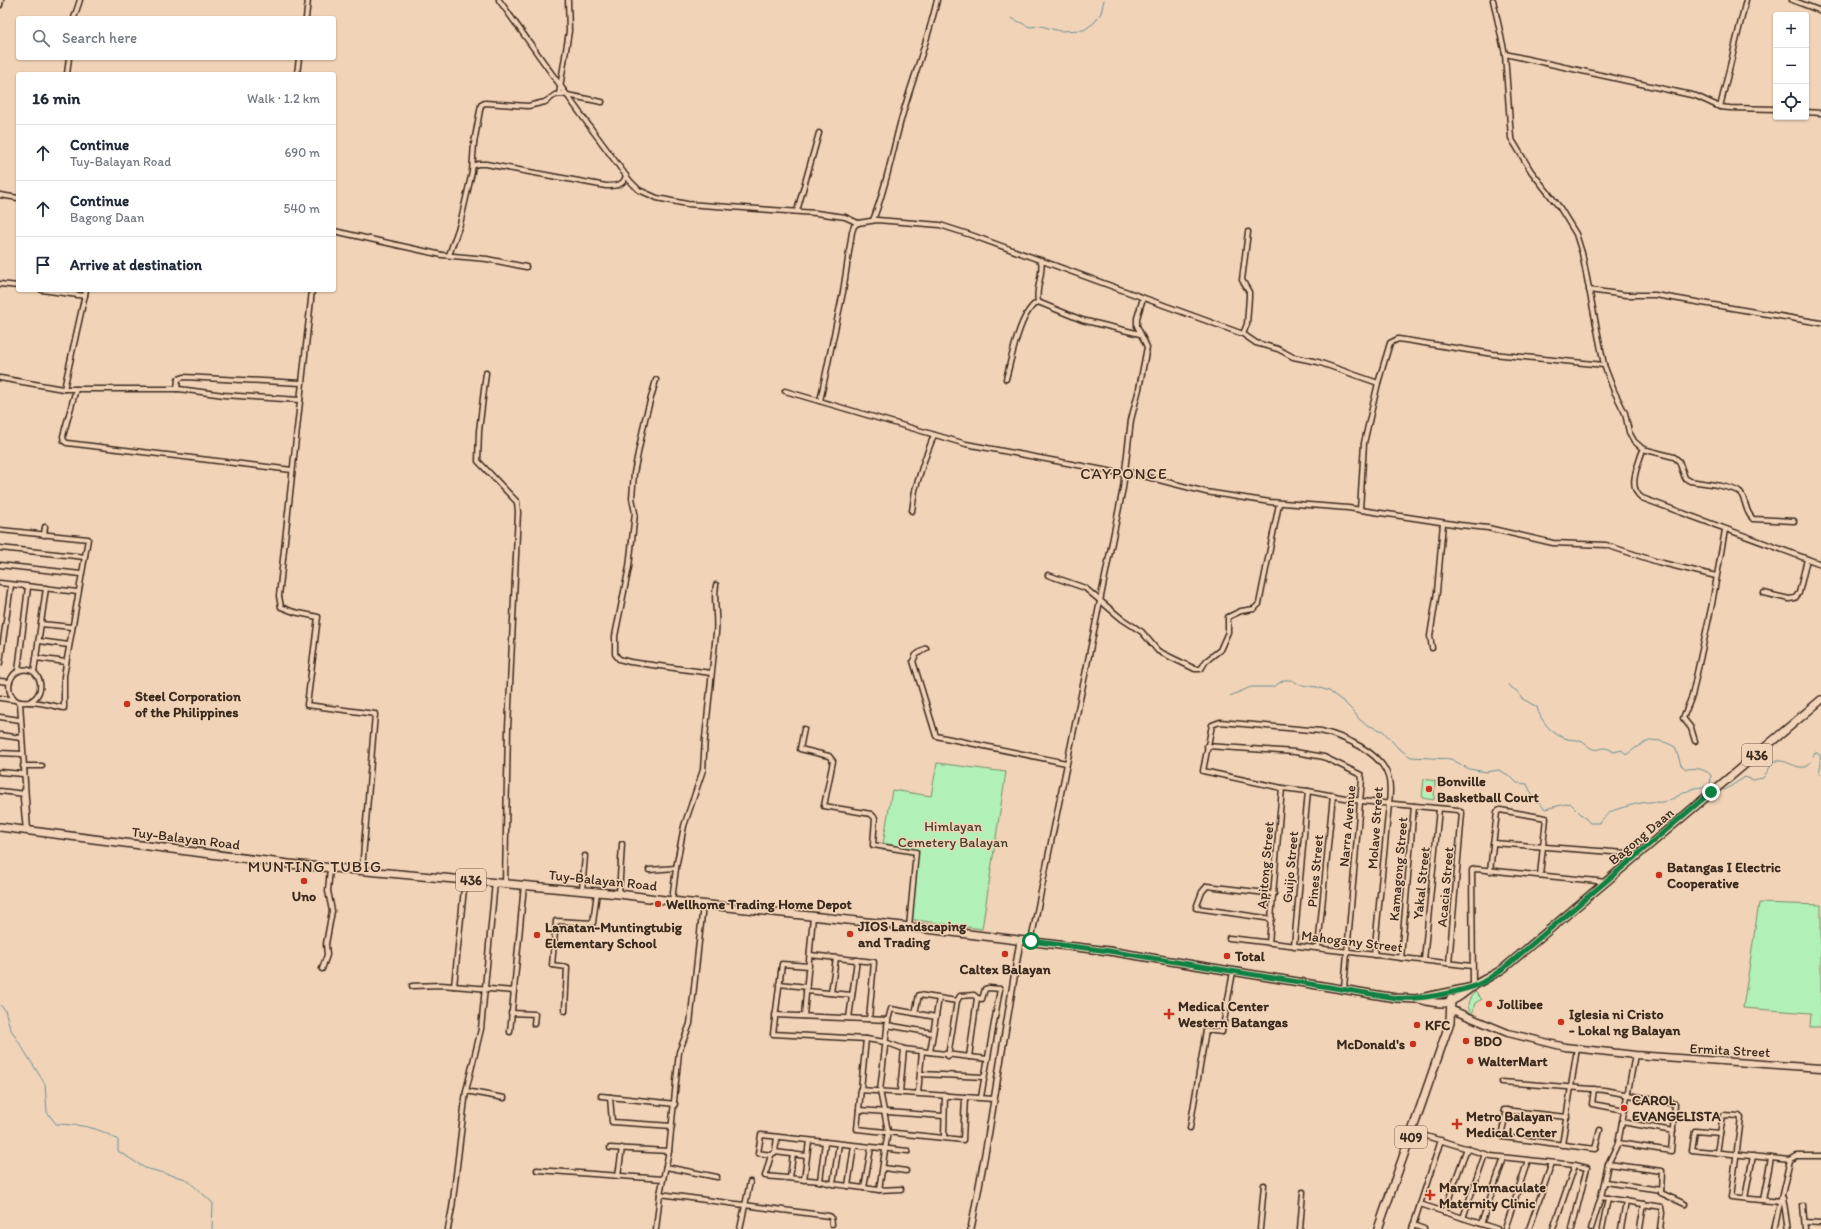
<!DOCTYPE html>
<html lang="en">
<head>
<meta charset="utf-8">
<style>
  :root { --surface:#fff; --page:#f6f6f7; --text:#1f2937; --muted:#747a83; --line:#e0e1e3 }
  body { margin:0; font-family:Itim,sans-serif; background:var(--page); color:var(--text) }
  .controls { position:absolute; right:12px; top:12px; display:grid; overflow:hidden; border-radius:4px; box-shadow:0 1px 3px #0004 }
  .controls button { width:36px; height:36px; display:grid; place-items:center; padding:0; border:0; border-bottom:1px solid var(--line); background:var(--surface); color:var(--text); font:20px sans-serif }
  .stop { position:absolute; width:12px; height:12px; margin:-9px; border:3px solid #0b8043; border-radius:50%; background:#fff }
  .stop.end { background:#0b8043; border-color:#fff; box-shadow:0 1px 4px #0008 }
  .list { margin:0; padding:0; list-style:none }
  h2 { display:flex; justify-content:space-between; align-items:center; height:52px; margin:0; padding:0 16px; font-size:17px }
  h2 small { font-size:13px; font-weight:400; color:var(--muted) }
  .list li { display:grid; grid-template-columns:26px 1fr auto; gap:12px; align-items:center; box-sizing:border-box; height:56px; padding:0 16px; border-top:1px solid var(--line) }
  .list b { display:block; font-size:15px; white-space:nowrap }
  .list p { margin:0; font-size:13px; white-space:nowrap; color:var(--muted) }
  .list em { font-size:13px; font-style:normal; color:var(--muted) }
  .icon { flex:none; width:22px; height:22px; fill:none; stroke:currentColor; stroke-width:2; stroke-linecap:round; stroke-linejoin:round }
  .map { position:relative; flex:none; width:1821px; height:1229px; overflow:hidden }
  .search { position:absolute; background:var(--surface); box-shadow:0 1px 3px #0004; left:16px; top:16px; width:320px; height:44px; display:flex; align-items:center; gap:10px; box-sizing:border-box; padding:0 14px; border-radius:4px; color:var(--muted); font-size:15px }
  .panel { position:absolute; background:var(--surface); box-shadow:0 1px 3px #0004; left:16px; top:72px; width:320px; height:220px; border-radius:4px }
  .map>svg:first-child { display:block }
  .green { fill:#b1f0b7; stroke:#768d6a }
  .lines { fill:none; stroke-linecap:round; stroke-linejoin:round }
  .stream { stroke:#699196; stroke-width:1 }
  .minor-casing { stroke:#3b2a1e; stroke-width:7 }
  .tertiary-casing { stroke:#3b2a1e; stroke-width:8 }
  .secondary-casing { stroke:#3b2a1e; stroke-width:9 }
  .primary-casing { stroke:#3b2a1e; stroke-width:10 }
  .minor { stroke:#f1d3b7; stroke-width:4 }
  .tertiary { stroke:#f1d3b7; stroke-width:5 }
  .secondary { stroke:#f1d3b7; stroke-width:6 }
  .primary { stroke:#f1d3b7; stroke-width:7 }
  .route { stroke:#0b8043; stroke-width:5 }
  .poi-dot { fill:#c8321e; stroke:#f1d3b7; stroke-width:1.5 }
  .labels { text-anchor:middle; stroke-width:3; stroke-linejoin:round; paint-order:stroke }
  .shield { fill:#f1d3b7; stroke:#725d4c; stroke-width:1 }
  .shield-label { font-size:13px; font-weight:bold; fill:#3b2a1e }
  .poi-label { font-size:14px; font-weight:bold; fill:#3b2a1e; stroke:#f1d3b7; text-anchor:start }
  .park-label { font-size:14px; fill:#473e2d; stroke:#f1d3b7 }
  .street-label { font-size:14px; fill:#3b2a1e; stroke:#f1d3b7 }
  .quarter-label { font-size:16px; letter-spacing:1px; fill:#3b2a1e; stroke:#f1d3b7 }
</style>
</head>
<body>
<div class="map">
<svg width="1821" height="1229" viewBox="0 0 1821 1229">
  <rect width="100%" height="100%" fill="#f1d3b7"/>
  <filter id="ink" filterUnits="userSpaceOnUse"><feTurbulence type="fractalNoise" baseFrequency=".025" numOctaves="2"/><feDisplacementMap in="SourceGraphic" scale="8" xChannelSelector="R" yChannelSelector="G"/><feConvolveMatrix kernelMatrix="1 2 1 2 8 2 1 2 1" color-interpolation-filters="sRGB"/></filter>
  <g filter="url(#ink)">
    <g class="green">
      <polygon points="937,763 1006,772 982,929 908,919 914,853 882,850 892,790 931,796"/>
      <polygon points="1424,779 1435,781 1434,800 1422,798"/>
      <polygon points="1759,903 1821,905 1821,1027 1810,1027 1811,1013 1743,1008"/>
      <path d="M 1475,992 L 1482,999 L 1475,1003 L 1472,1015 C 1466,1006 1467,1000 1475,992 Z"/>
    </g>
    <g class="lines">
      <g class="stream">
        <polyline points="1011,18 1030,27 1041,26 1060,31 1084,30 1094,23 1101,13 1104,0"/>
        <path d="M 1508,685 L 1518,692 L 1521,698 L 1537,707 C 1540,721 1553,736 1568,739 C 1572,740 1576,739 1580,741 C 1584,742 1589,748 1593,749 C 1603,751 1602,744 1614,752 L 1622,750 L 1626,755 C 1644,742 1652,734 1675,747 L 1681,765 L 1686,769 C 1696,768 1703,768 1711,775 L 1710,788"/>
        <path d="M 1230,696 L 1251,687 L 1273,687 L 1284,680 L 1292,680 L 1300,685 L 1317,687 L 1329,691 L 1344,702 L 1354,712 L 1359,719 L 1365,724 L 1383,731 L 1398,748 L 1411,757 L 1451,759 L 1469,769 L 1486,772 L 1499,770 L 1510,776 L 1517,783 L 1527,784 L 1532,795 L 1545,809 L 1570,803 L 1590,823 L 1599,823 C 1602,820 1606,815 1610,812 C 1618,808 1641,802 1650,802 C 1654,801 1658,803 1662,802 C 1680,799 1690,783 1711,788"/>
        <polyline points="1813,756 1815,752 1820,755 1821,762"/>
        <polyline points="1821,763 1819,774 1821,775"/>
        <path d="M 1720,789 L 1725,790 L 1745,777 L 1753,780 L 1763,778 L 1774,761 C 1788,759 1794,769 1806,767 L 1810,762"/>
        <path d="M 0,1005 L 5,1010 L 10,1028 L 45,1084 L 47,1112 L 56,1124 C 81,1125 96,1126 118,1140 L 118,1151 L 145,1168 L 186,1179 L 213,1203 L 212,1229"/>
      </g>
      <g class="minor-casing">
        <g id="minor">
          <polyline points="499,0 590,127 630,181 639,190 657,198 687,204 816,213 845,217 858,223"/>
          <path d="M 1493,0 L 1505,54 L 1511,138 L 1531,171 L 1560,208 L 1576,234 L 1582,253 L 1604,365 L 1614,391 L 1625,413 L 1629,432 L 1634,441 L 1643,449 L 1674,457 L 1679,461 L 1685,478 L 1690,481 C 1701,483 1736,486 1741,494 C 1747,502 1744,510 1753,519 L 1794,521"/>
          <polyline points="1792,0 1821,11"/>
          <polyline points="0,5 1,0"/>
          <polyline points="74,18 80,0"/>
          <polyline points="306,18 308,0"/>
          <polyline points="1505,54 1696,96 1720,107 1730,108 1776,109"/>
          <polyline points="67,74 69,58"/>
          <polyline points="297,74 299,58"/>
          <polyline points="559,94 569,31 568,0"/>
          <polyline points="1720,107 1746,0"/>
          <polyline points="1806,112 1821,113"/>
          <path d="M 473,166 L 478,164 L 486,164 L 606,186 C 616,186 623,186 626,176"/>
          <polyline points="0,195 18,198"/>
          <polyline points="797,211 819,133"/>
          <path d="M 873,220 C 886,188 892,153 901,120 C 912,80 928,41 937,0"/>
          <polyline points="334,231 442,255 487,259 526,267"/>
          <polyline points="449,255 460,224 472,172 474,143 481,105 485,103 528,106 545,102 555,95 562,94 602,102"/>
          <polyline points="0,284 18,286"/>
          <polyline points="42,290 85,296"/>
          <polyline points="312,290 279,596 281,607 294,612 318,617 307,705 375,714 362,870"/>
          <polyline points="1589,290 1626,295 1655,295 1821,323"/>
          <path d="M 1038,302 C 1035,288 1044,274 1041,260"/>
          <polyline points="1243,334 1247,324 1249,297 1249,292 1242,280 1248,232"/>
          <polyline points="486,373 479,431 478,461 517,502 518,512 508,728 505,883"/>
          <polyline points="0,378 63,389 179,389 224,395 300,400"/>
          <path d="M 1006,379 C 1011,361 1020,310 1038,302 L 1082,320 L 1140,334"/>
          <polyline points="656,380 645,419 634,473 632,498 635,513 629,567 615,636 615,654 619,659 630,662 711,673"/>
          <polyline points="64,389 86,290"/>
          <polyline points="76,389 63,436 64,441 67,443 292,470"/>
          <polyline points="177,389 178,379 184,377 301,383"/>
          <polyline points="785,391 966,444 1125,474 1132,473 1206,492 1270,502 1348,508 1460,525 1488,528 1553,543 1606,545 1658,562 1716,576"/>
          <polyline points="820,401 843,292 852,232 854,226 858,223 877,220 940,225 971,235 1243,334 1256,343 1278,349 1293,357 1318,362 1378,383"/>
          <path d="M 1643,449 C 1639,464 1626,487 1642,498 L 1821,564"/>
          <polyline points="1360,510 1364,443 1378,383 1390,343 1398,339 1405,340 1493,354 1604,365"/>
          <polyline points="912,511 915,490 924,461 934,435"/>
          <path d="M 0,530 L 88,539 L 64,676 L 64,708 C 53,706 41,702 29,702 C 25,702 21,703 17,701 C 0,690 13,661 34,672 C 44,682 42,696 29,702"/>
          <polyline points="44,535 45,527"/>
          <polyline points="0,548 85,557"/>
          <polyline points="0,565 81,574"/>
          <polyline points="1048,575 1085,588 1122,619 1142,632 1158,651 1195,669 1201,669 1206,661 1220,650 1228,632 1228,617 1241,611 1254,609 1259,604 1279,504"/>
          <polyline points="0,583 78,592"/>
          <polyline points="1764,593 1789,599 1795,598 1799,593 1807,559"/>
          <polyline points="41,624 72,627"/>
          <polyline points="39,641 69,645"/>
          <polyline points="926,648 916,655 913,661 936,736 1066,763"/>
          <polyline points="1432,648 1430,636 1437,592 1443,523"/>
          <polyline points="36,658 66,662"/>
          <polyline points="0,663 11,585"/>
          <polyline points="18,671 28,587"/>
          <polyline points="34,672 46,588"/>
          <polyline points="0,681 9,682"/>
          <polyline points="0,698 15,700"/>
          <polyline points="20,702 28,831"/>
          <polyline points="0,717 20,720"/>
          <polyline points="804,729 800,749 829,756 833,761 824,806 871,814 875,818 873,845 916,852 909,927"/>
          <polyline points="0,735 21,738"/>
          <polyline points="1695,741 1691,728 1683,718 1692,696 1712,604 1725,530"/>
          <polyline points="1207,746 1295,752 1324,757 1361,775 1362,779 1344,988"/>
          <polyline points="0,753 22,754"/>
          <polyline points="23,766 42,766"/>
          <polyline points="0,772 23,774"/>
          <polyline points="0,791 25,794"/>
          <polyline points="24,791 23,799 26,831"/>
          <polyline points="1493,843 1639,854"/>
          <polyline points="649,870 676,868"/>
          <polyline points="1490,871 1497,812 1500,810 1546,818 1540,875"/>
          <polyline points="582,890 585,856"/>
          <polyline points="619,894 622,844"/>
          <path d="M 672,901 L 676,868 L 684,826 L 703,770 L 705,738 L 716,633 C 718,616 713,601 716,585"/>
          <polyline points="1272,919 1196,908 1202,892 1207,886 1274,894"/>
          <polyline points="1229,938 1472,966"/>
          <polyline points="1031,941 1123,488 1131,420 1139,389 1147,347 1137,326 1137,318 1143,298"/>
          <polyline points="1269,943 1282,788"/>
          <polyline points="1294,946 1308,791"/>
          <polyline points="1318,948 1333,795"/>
          <polyline points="810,955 874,962 869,1019"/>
          <path d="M 1374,955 L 1389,804 C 1390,794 1391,785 1388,776 C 1380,751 1344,737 1321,731 L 1220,722 L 1212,725 L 1203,771 L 1282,788 L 1308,791 L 1361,801 L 1458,810 L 1462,813 L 1449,963"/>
          <polyline points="1401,958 1414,806"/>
          <polyline points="1424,960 1439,809"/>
          <polyline points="809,966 782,964 773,1034 866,1039 885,1042 904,1049 987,1059"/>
          <polyline points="322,969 327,955 326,944 332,911 328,891 330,868"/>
          <polyline points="779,984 807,987"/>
          <polyline points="412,986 441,985 514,991"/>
          <polyline points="454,986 465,879"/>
          <polyline points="1473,986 1472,870 1476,869 1607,882"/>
          <polyline points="806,991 852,995"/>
          <polyline points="831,993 836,958"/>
          <polyline points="977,998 982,999 985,989 989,988 1000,989 981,1097"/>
          <polyline points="565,1011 567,967 552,965 556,921 593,923 597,892"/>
          <polyline points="511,1013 535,1014 534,1024"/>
          <polyline points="915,1013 919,995 957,1001"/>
          <polyline points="775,1015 888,1020 880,1091 888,1131 879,1190"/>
          <polyline points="804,1016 813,916"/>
          <polyline points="849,1018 857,960"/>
          <polyline points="888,1020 891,1009 936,1017"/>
          <polyline points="887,1025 933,1033"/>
          <polyline points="510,1032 524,885"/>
          <polyline points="866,1039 857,1129 963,1140 965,1097"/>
          <polyline points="930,1052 939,998"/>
          <polyline points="948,1056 957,1001 960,996 974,995 977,998 969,1057"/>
          <polyline points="921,1074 984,1077"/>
          <polyline points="1502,1082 1604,1090 1675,1104 1671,1151 1618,1143"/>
          <polyline points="1594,1089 1592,1104 1625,1110"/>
          <polyline points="860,1090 994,1099"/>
          <polyline points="466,1091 504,1098"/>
          <polyline points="900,1092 904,1049"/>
          <polyline points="918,1093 922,1052"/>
          <polyline points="601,1096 675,1104"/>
          <polyline points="610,1097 612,1122 672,1126"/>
          <polyline points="859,1110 943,1116"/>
          <polyline points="1504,1110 1567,1117"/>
          <polyline points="1507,1110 1501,1135 1503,1137 1595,1149 1600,1130"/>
          <polyline points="1622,1122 1673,1131"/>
          <polyline points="1190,1128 1206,1030 1222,1032 1233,972"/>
          <polyline points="1413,1132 1491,1156 1575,1165 1587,1168 1572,1229"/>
          <polyline points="1720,1133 1695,1131 1692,1150 1790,1160"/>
          <polyline points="944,1137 945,1095"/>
          <polyline points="1562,1145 1577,1048"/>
          <polyline points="610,1148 669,1151"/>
          <polyline points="775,1152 777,1137"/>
          <polyline points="1717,1153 1723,1115 1739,1116 1741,1118 1731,1197 1781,1202"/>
          <polyline points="771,1155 765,1176 820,1181 833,1184 879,1190 901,1189"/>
          <polyline points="806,1156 775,1152 771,1155 758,1153 761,1135 908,1151"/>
          <polyline points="1608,1164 1662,1171 1661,1193 1685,1204"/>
          <polyline points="666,1167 717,1177"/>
          <polyline points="884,1168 906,1171"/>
          <polyline points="537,1170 663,1179"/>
          <polyline points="618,1176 622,1148"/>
          <polyline points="790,1178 793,1154"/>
          <polyline points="804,1180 809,1141"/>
          <polyline points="820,1181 825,1142"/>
          <polyline points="1605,1182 1661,1190"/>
          <polyline points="833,1184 839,1144"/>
          <polyline points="848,1186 854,1146"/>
          <polyline points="864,1188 871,1148"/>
          <polyline points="660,1194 829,1216 831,1217 832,1224"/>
          <polyline points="1601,1197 1661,1207 1662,1213 1660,1229"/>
          <polyline points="1745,1198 1753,1156"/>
          <polyline points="1783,1198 1788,1229"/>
          <polyline points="1763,1200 1771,1158"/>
          <polyline points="1420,1204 1497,1229"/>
          <polyline points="1803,1206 1805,1229"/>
          <polyline points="1444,1212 1467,1148"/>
          <polyline points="1463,1218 1485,1154"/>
          <polyline points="1805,1222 1821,1223"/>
          <polyline points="1481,1224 1504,1158"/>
          <polyline points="1413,1225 1424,1229"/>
          <polyline points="448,1229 452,1208 466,1091 481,1029 495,882"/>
          <polyline points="656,1229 660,1194 669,1151 679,1052 690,1024 703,905"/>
          <polyline points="740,1229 750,1182"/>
          <polyline points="1260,1229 1264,1185"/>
          <polyline points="1300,1229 1303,1192"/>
          <polyline points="1412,1229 1441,1140"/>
          <polyline points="1505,1229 1528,1160"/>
          <polyline points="1529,1229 1552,1163"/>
          <polyline points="1553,1229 1575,1165"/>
          <polyline points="1591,1229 1601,1197 1608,1164 1618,1143 1635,1055"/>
          <polyline points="1602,1229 1608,1198"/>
          <polyline points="1621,1229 1626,1201"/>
          <polyline points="1640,1229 1644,1204"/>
          <polyline points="1774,1229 1790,1160 1797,1156 1821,1156"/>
        </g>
      </g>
      <g class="tertiary-casing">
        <polyline id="tertiary" points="971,1229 987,1143 1020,941"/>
      </g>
      <g class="secondary-casing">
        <polyline id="secondary" points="1452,1010 1508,1033 1565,1047 1635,1055 1821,1068"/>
      </g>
      <g class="primary-casing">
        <g id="primary">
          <polyline points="0,827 289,864 619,894 672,901 885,924 1109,951 1396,998 1416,999 1473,987"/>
          <path d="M 1418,999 C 1447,1007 1450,1004 1472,987 C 1482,980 1494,975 1504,968 L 1821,700"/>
          <polyline points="1378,1229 1450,1022 1451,999"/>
        </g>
      </g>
      <use href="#minor" class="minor"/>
      <use href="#tertiary" class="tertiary"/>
      <use href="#secondary" class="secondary"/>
      <use href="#primary" class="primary"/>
    </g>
  </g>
  <g class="lines" filter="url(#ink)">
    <path class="route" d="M 1031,941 L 1109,951 L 1396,998 C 1422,1000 1448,994 1472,987 C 1483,984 1495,974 1504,968 L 1711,792"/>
  </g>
  <g class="poi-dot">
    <circle cx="127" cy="704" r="4"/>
    <circle cx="1429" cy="789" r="4"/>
    <circle cx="1659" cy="875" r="4"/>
    <circle cx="304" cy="881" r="4"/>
    <circle cx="658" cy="904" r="4"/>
    <circle cx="850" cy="934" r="4"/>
    <circle cx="537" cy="935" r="4"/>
    <circle cx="1005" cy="954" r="4"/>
    <circle cx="1227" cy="956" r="4"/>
    <circle cx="1489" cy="1004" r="4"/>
    <path d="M1167 1008h4v4h4v4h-4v4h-4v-4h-4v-4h4z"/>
    <circle cx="1561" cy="1022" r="4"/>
    <circle cx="1417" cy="1025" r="4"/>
    <circle cx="1466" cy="1041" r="4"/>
    <circle cx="1413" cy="1044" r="4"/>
    <circle cx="1470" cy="1061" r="4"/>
    <circle cx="1624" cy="1108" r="4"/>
    <path d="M1455 1118h4v4h4v4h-4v4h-4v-4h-4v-4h4z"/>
    <path d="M1428 1189h4v4h4v4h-4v4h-4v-4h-4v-4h4z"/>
  </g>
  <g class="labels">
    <g class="shield">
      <rect x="1742" y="744" width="30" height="22" rx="3"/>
      <rect x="456" y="869" width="30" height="22" rx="3"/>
      <rect x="1395" y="1126" width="32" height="22" rx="3"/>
    </g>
    <g class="shield-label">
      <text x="1757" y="760">436</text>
      <text x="471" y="885">436</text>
      <text x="1411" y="1142">409</text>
    </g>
    <g class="poi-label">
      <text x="135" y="701">Steel Corporation<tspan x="135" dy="16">of the Philippines</tspan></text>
      <text x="1437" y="786">Bonville<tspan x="1437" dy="16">Basketball Court</tspan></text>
      <text x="1667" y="872">Batangas I Electric<tspan x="1667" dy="16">Cooperative</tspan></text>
      <text x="304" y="901" text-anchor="middle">Uno</text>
      <text x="666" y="909">Wellhome Trading Home Depot</text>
      <text x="858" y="931">JIOS Landscaping<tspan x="858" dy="16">and Trading</tspan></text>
      <text x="545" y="932">Lanatan-Muntingtubig<tspan x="545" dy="16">Elementary School</tspan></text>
      <text x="1235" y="961">Total</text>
      <text x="1005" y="974" text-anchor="middle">Caltex Balayan</text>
      <text x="1497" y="1009">Jollibee</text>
      <text x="1178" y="1011">Medical Center<tspan x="1178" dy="16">Western Batangas</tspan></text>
      <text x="1569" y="1019">Iglesia ni Cristo<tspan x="1569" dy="16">- Lokal ng Balayan</tspan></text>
      <text x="1425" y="1030">KFC</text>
      <text x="1474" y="1046">BDO</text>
      <text x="1405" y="1049" text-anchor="end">McDonald's</text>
      <text x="1478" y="1066">WalterMart</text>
      <text x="1632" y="1105">CAROL<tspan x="1632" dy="16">EVANGELISTA</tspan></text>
      <text x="1466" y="1121">Metro Balayan<tspan x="1466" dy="16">Medical Center</tspan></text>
      <text x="1439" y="1192">Mary Immaculate<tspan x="1439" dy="16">Maternity Clinic</tspan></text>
    </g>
    <g class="park-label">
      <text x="953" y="831">Himlayan<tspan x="953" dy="16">Cemetery Balayan</tspan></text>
    </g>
    <g class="street-label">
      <text transform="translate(1347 826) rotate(-85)" y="5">Narra Avenue</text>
      <text transform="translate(1375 828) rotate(-86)" y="5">Molave Street</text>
      <text transform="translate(1641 836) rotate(-40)" y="5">Bagong Daan</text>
      <text transform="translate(186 838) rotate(7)" y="5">Tuy-Balayan Road</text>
      <text transform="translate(1265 865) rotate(-85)" y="5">Apitong Street</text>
      <text transform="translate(1290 867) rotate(-85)" y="5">Guijo Street</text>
      <text transform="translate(1398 869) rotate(-85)" y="5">Kamagong Street</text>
      <text transform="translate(1315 871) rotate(-85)" y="5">Pines Street</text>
      <text transform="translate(603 880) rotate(6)" y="5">Tuy-Balayan Road</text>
      <text transform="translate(1421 883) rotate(-84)" y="5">Yakal Street</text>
      <text transform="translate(1445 887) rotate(-85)" y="5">Acacia Street</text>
      <text transform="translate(1352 941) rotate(7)" y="5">Mahogany Street</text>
      <text transform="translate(1730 1050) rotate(3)" y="5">Ermita Street</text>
    </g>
    <g class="quarter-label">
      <text x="1124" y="479">CAYPONCE</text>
      <text x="315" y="872">MUNTING TUBIG</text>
    </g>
  </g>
</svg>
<div class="controls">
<button>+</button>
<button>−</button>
<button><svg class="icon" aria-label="locate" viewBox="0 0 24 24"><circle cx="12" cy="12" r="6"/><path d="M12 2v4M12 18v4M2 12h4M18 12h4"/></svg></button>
</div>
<div class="stop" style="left:1031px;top:941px"></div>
<div class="stop end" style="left:1711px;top:792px"></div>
<div class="search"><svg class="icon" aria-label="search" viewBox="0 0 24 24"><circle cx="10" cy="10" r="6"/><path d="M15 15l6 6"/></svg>Search here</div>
<section class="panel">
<h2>16 min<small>Walk · 1.2 km</small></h2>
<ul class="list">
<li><svg class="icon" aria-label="ahead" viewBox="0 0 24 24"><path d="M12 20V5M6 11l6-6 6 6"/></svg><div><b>Continue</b><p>Tuy-Balayan Road</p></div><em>690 m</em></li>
<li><svg class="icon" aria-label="ahead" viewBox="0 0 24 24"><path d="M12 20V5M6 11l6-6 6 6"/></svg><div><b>Continue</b><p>Bagong Daan</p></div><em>540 m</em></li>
<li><svg class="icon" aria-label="arrive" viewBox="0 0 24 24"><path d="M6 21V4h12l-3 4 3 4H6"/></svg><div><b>Arrive at destination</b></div></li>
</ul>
</section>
</div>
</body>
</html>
